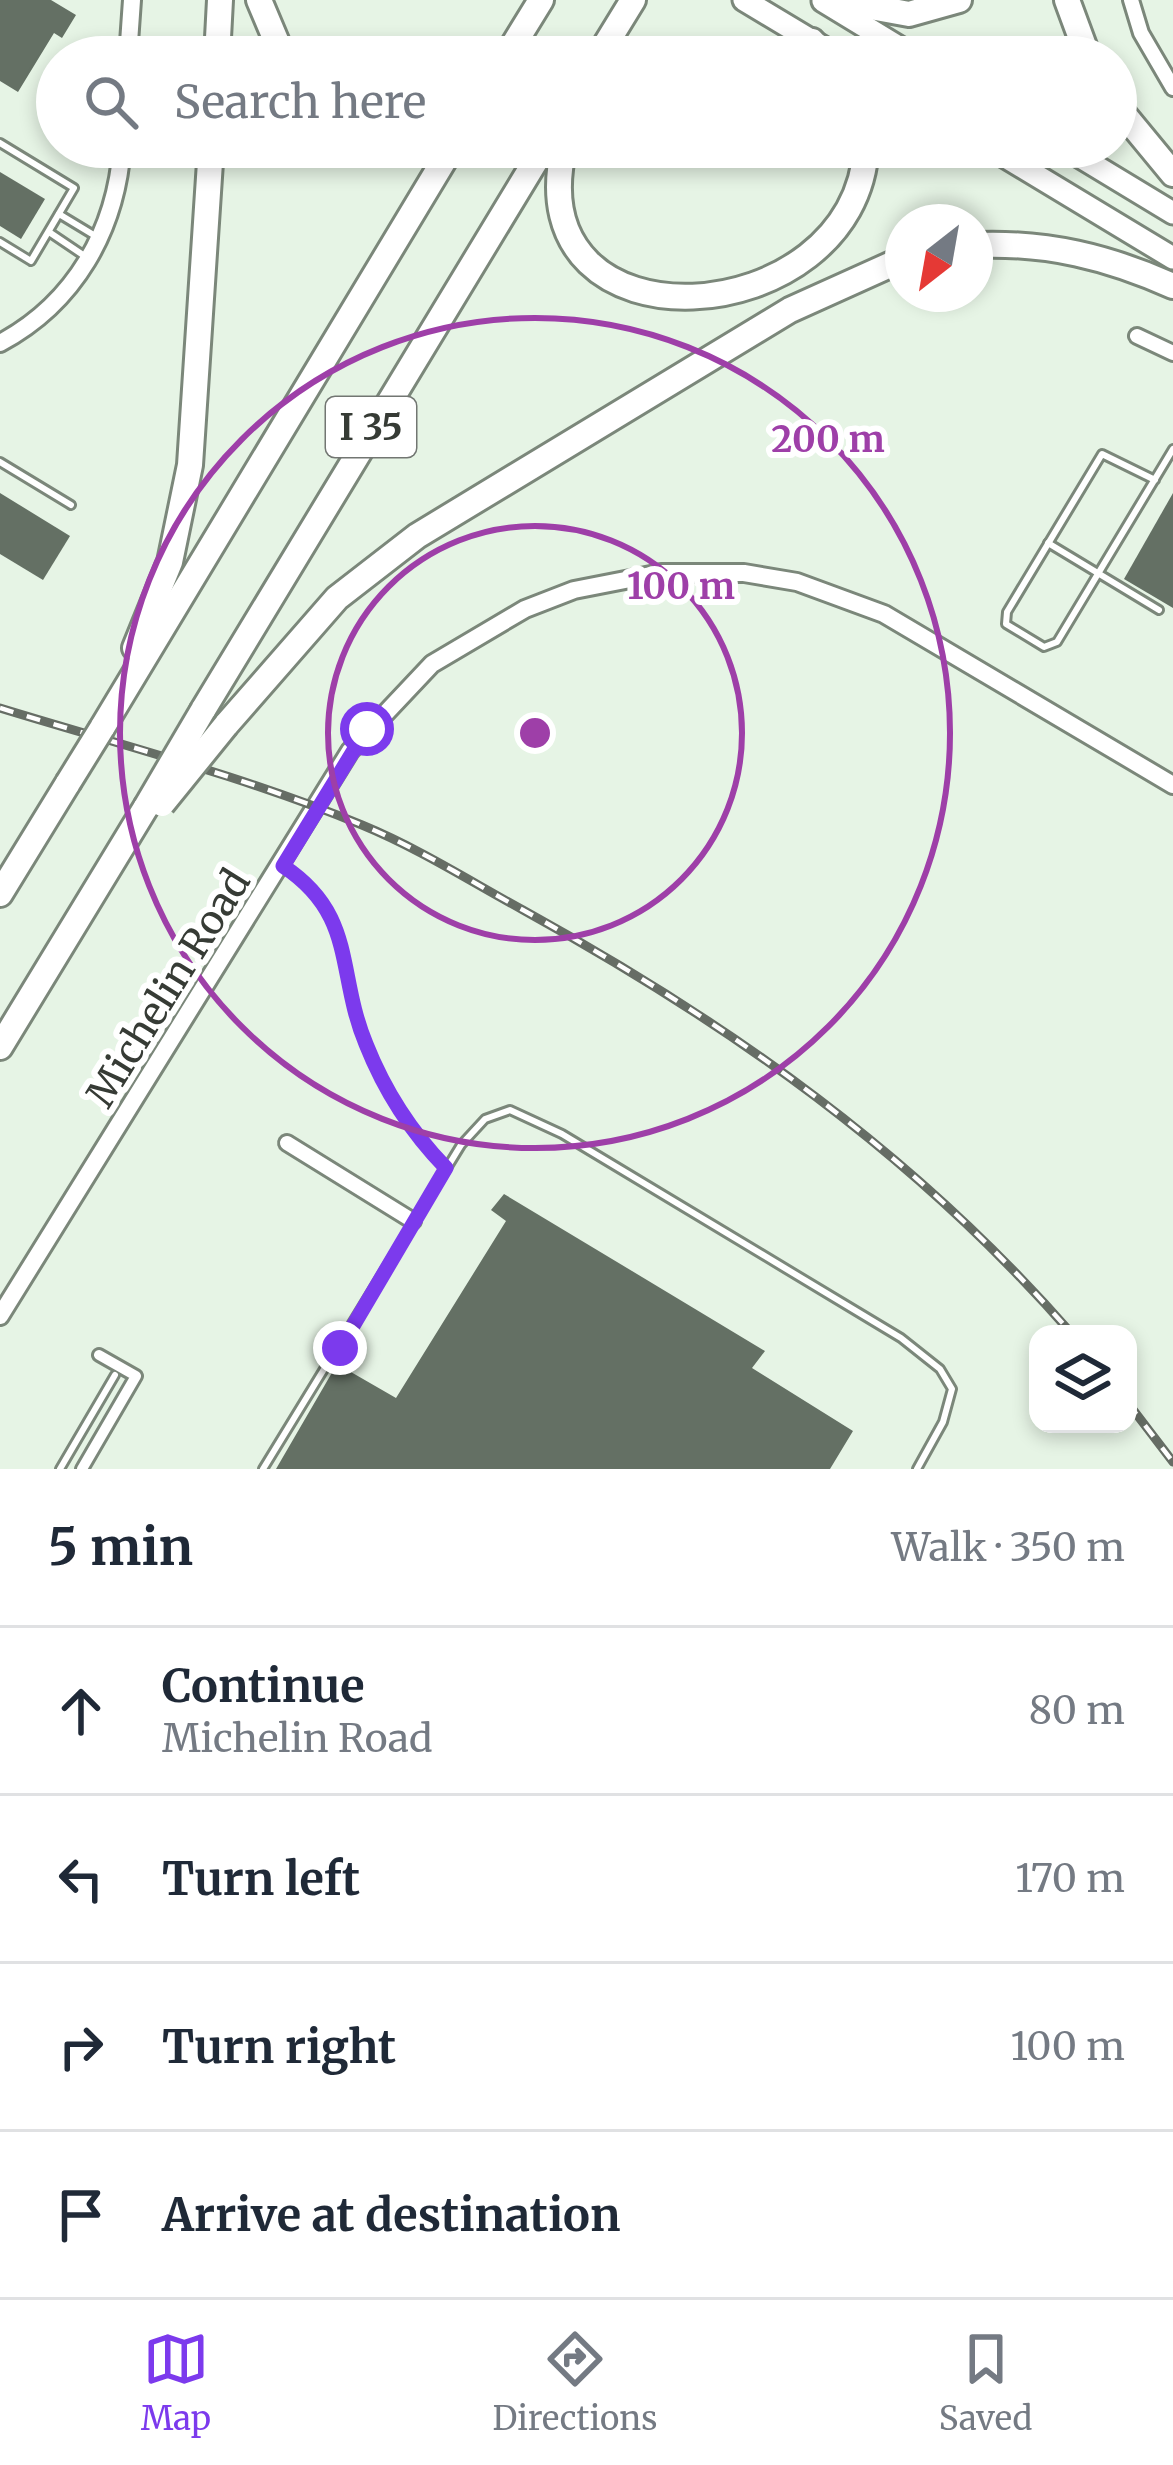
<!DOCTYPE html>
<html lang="en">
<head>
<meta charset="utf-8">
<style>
  :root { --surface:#fff; --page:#f2f2f3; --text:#1f2937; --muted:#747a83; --line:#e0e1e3; --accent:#7c3aed }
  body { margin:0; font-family:Merriweather,serif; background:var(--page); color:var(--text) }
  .controls { position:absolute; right:36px; bottom:36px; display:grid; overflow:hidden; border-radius:24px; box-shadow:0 6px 18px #0003 }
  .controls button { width:108px; height:108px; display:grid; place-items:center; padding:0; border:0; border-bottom:3px solid var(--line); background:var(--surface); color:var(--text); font:60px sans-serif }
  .compass { position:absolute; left:885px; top:204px; width:108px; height:108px; border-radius:50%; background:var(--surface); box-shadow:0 6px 18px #0003; rotate:211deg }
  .stop { position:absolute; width:36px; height:36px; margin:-27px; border:9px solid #7c3aed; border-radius:50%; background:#fff }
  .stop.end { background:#7c3aed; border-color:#fff; box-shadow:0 3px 12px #0008 }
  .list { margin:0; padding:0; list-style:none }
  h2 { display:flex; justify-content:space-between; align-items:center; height:156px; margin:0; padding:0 48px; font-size:51px }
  h2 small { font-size:39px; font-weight:400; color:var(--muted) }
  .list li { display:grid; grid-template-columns:78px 1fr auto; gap:36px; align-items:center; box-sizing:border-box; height:168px; padding:0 48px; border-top:3px solid var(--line) }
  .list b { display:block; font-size:45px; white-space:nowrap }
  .list p { margin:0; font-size:39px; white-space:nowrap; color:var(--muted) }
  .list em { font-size:39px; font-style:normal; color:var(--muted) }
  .icon { flex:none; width:66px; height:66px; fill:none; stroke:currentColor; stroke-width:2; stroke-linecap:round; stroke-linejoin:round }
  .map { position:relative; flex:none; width:1173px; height:1469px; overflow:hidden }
  .search { position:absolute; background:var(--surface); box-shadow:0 6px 18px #0003; left:36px; right:36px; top:36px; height:132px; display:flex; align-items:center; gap:30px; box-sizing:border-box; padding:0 42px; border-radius:66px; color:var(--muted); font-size:45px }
  .sheet { height:828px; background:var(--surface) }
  nav { display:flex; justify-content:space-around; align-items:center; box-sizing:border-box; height:168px; border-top:3px solid var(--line); background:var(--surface); font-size:33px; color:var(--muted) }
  nav a { display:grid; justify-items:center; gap:6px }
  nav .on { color:var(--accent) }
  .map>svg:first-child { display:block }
  .building { fill:#647064 }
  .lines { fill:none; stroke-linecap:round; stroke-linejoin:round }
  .service-casing { stroke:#7b877a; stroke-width:12 }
  .pedestrian-casing { stroke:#7b877a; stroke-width:16 }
  .minor-casing { stroke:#7b877a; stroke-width:20 }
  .tertiary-casing { stroke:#7b877a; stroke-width:22 }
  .primary-casing { stroke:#7b877a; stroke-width:27 }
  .trunk-casing { stroke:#7b877a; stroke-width:27 }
  .motorway-casing { stroke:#7b877a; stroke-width:30 }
  .service { stroke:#fff; stroke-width:6 }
  .pedestrian { stroke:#fff; stroke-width:10 }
  .minor { stroke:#fff; stroke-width:14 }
  .tertiary { stroke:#fff; stroke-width:16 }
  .primary { stroke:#fff; stroke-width:21 }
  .trunk { stroke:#fff; stroke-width:21 }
  .motorway { stroke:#fff; stroke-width:24 }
  .rail-casing { stroke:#666d65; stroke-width:9 }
  .rail { stroke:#fff; stroke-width:4.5; stroke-dasharray:14; stroke-linecap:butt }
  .motorway-bridge-casing { stroke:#7b877a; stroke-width:30; stroke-linecap:butt }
  .motorway-bridge { stroke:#fff; stroke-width:24 }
  .route { stroke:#7c3aed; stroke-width:15 }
  .ring { fill:none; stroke:#9e3fa8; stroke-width:6 }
  .labels { text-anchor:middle; stroke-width:12; stroke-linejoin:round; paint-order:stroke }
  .shield { fill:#fff; stroke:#727672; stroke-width:3 }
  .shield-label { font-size:36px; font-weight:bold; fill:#363b35 }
  .street-label { font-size:39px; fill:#363b35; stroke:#fff }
  .centre { fill:#9e3fa8; stroke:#fff; stroke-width:6 }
  .ring-label { font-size:36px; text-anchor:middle; font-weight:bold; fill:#9e3fa8; stroke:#fff; stroke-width:12; stroke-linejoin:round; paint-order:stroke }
</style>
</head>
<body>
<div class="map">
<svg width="1173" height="1469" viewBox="0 0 1173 1469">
  <rect width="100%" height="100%" fill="#e6f4e5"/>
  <g class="building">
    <polygon points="0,0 51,0 76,15 62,38 54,33 18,92 0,81"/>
    <polygon points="0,172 45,199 21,239 0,226"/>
    <polygon points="0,493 70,536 43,580 0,554"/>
    <polygon points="1173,493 1173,608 1124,579"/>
    <polygon points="504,1194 765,1351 752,1368 853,1431 830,1469 276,1469 337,1364 396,1398 506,1221 491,1210"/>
  </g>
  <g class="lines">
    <g class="service-casing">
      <g id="service">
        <polyline points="0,143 74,188 31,261 0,242"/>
        <polyline points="59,214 97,237"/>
        <polyline points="49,232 86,257"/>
        <polyline points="0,462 71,505"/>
        <polyline points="1155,480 1102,454 1007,612 1006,624 1044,647 1057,642 1173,449"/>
        <polyline points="1048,543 1159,610"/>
        <path d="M 283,866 C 357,915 337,973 366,1044 C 385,1092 410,1131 446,1168"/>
        <polyline points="60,1469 115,1375"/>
        <polyline points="263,1469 461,1145 485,1119 510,1110 562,1134 901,1338 940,1369 952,1389 943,1422 917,1469"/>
      </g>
    </g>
    <g class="pedestrian-casing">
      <polyline id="pedestrian" points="82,1469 136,1376 99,1355"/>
    </g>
    <g class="minor-casing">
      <g id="minor">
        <polyline points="1131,0 1141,33 1173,88"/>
        <polyline points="1137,336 1173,353"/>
        <polyline points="287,1143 413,1221"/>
      </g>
    </g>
    <g class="tertiary-casing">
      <g id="tertiary">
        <polyline points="128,57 132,0"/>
        <path d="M 0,343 C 75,303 116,230 122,147"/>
        <polyline points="0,1316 350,751 432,664 525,609 574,590 661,573 744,573 797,582 884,614 1173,785"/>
      </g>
    </g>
    <g class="primary-casing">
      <g id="primary">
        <polyline points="823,1 915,57"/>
        <polyline points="1064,147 1173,213"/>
      </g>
    </g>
    <g class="trunk-casing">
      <g id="trunk">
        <polyline points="744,0 839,57"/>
        <polyline points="989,147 1173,258"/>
      </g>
    </g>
    <g class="motorway-casing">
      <g id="motorway">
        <polyline points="259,0 283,57"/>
        <polyline points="832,0 909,14 959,0"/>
        <polyline points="1067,0 1088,57"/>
        <polyline points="812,41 825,57"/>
        <polyline points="217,57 220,0"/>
        <polyline points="506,57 541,0"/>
        <polyline points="598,57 633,0"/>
        <polyline points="1116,105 1173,174"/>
        <path d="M 564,147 C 514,359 857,334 866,147"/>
        <path d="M 975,245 C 1047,242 1108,257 1173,286"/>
        <polyline points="135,648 170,562 190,465 211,147"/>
        <polyline points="203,710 544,147"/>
        <polyline points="226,725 337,598 417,536 790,310 903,259"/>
        <polyline points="102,728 452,147"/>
        <polyline points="0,894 68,783"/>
        <polyline points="0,1047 146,807"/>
      </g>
    </g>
    <use href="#service" class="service"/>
    <use href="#pedestrian" class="pedestrian"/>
    <use href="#minor" class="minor"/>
    <use href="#tertiary" class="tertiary"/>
    <use href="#primary" class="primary"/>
    <use href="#trunk" class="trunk"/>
    <use href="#motorway" class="motorway"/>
    <g class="rail-casing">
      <g id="rail">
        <path d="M 0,708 C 121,745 246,777 362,825 C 418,848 470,881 523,910 C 730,1024 915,1154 1072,1334"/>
        <polyline points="1128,1403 1173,1462"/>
      </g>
    </g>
    <use href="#rail" class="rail"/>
    <g class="motorway-bridge-casing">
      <g id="motorway-bridge">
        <polyline points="68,783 102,728"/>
        <polyline points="162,804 226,725"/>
        <polyline points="146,807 203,710"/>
      </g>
    </g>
    <use href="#motorway-bridge" class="motorway-bridge"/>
  </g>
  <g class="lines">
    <path class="route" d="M 340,1348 L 446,1168 C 410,1131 385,1092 366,1044 C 336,972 357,915 283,866 L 367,729"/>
  </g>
  <g class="ring">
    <circle cx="535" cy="733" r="207"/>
    <circle cx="535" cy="733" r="415"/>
  </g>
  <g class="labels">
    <rect class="shield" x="326" y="397" width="90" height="60" rx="9"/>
    <g class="shield-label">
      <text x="371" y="440">I 35</text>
    </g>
    <g class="street-label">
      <text transform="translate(168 988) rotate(-58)" y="14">Michelin Road</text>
    </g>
  </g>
  <circle cx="535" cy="733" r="18" class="centre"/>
  <g class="ring-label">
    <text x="828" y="452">200 m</text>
    <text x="681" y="599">100 m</text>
  </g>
</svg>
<div class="controls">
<button><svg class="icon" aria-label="layers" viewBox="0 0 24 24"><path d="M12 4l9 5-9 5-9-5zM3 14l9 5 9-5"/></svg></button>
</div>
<svg class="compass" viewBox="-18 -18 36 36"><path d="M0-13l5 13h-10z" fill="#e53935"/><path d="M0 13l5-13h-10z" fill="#747a83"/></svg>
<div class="stop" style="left:367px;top:729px"></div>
<div class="stop end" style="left:340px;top:1348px"></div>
<div class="search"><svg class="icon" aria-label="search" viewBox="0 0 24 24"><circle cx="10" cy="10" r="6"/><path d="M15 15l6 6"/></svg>Search here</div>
</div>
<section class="sheet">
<h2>5 min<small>Walk · 350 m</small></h2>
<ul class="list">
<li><svg class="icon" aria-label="ahead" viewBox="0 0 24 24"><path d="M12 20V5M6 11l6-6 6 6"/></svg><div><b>Continue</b><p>Michelin Road</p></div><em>80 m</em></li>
<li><svg class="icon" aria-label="left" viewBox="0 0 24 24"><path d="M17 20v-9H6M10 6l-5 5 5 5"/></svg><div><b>Turn left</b></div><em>170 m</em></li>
<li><svg class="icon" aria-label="right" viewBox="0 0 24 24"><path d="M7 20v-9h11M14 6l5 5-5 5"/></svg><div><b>Turn right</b></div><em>100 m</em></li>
<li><svg class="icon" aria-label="arrive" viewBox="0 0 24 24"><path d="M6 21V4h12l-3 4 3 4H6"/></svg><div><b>Arrive at destination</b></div></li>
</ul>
</section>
<nav>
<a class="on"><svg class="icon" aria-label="map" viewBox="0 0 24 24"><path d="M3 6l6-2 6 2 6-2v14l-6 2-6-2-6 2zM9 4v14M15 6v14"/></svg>Map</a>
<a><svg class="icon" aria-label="directions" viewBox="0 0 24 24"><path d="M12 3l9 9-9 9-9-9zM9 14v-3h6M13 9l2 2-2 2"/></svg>Directions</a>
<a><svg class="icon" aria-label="saved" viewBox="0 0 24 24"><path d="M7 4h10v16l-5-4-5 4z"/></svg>Saved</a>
</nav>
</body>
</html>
